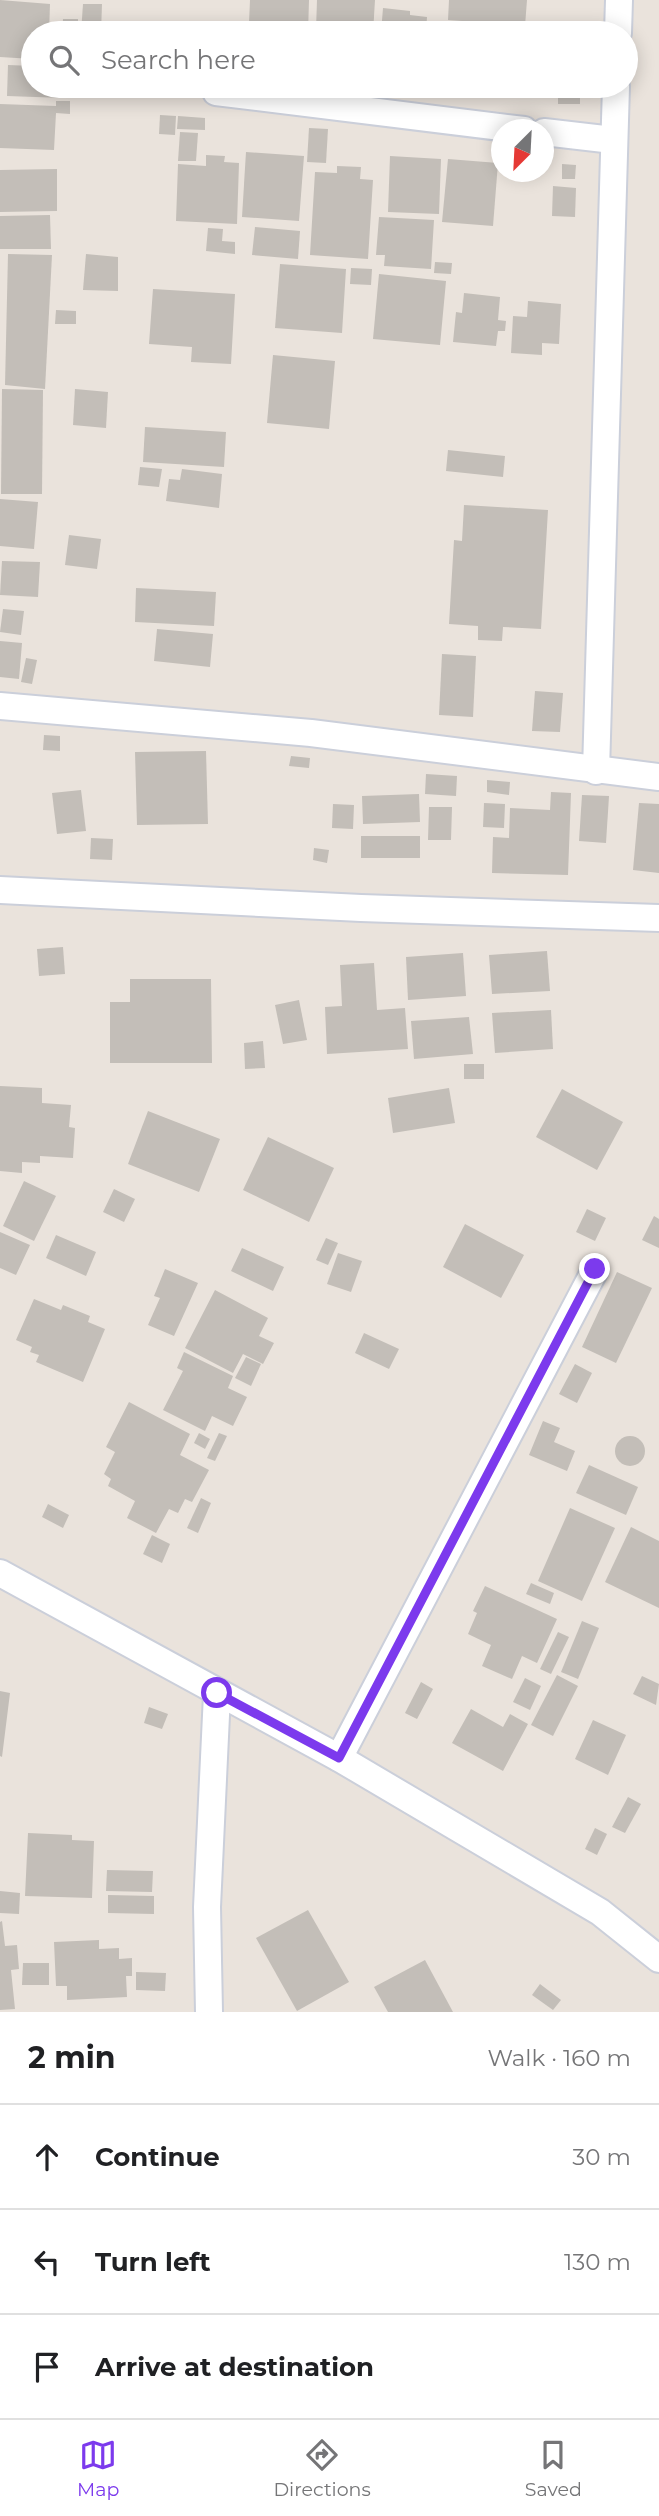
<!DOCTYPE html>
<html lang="en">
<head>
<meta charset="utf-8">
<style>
  :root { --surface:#fff; --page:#f6f6f6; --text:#202124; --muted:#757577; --line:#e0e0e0; --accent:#7c3aed }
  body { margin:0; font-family:Montserrat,sans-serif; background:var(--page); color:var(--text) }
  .compass { position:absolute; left:491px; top:119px; width:63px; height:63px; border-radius:50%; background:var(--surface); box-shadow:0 4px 18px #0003; rotate:204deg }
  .stop { position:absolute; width:21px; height:21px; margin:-16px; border:5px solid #7c3aed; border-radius:50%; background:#fff }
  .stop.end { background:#7c3aed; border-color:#fff; box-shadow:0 2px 7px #0008 }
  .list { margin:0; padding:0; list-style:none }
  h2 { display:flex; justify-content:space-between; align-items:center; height:91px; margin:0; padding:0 28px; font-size:30px }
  h2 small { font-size:23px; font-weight:400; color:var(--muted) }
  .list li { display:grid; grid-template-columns:46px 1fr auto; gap:21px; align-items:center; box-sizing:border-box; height:105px; padding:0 28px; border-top:2px solid var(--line) }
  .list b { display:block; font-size:26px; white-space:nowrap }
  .list em { font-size:23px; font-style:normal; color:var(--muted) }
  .icon { flex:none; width:38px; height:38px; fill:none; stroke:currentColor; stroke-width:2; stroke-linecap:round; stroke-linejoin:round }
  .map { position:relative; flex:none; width:659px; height:2012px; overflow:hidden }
  .search { position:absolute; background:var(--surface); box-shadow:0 4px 18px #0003; left:21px; right:21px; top:21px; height:77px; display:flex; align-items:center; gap:18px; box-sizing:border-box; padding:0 24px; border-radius:38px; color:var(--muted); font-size:26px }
  .sheet { height:406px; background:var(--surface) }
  nav { display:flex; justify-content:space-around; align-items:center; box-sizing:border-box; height:98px; border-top:2px solid var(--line); background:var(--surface); font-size:19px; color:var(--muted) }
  nav a { display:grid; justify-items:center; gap:4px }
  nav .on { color:var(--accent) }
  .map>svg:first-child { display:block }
  .building { fill:#c3beb8 }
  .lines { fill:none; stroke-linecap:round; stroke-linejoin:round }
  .minor-casing { stroke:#cbcfda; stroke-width:30 }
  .minor { stroke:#fff; stroke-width:26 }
  .route { stroke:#7c3aed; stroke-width:9 }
</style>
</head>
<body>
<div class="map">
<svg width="659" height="2012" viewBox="0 0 659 2012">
  <rect width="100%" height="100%" fill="#eae3dc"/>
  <g class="building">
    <polygon points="0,0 50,4 49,33 33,33 33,59 0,57"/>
    <polygon points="250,0 309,0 308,33 265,33 265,23 249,23"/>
    <polygon points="317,0 375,0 373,33 316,30"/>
    <polygon points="449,0 527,0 525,26 511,25 511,33 461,33 462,21 448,20"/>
    <polygon points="83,4 102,4 101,33 81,33"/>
    <polygon points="383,8 410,11 410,15 427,17 426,33 381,33"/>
    <polygon points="63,19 78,19 78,33 62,33"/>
    <polygon points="8,65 33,66 33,86 65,86 64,98 7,96"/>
    <rect x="558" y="86" width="22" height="18"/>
    <polygon points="56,101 70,101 70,114 56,113 54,150 0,148 0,104 56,106"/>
    <polygon points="160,115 176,116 175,135 159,134"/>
    <polygon points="178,116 205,118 205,130 177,129"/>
    <polygon points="309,128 328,129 326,163 307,162"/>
    <polygon points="180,132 198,133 196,161 178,161"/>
    <polygon points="246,152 304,156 299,221 242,217"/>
    <polygon points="206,155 225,156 224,162 239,163 237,224 176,221 178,164 206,166"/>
    <polygon points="390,156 441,159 439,214 388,212"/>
    <polygon points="448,159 498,163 493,226 442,222"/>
    <polygon points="562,164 576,165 575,179 562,179"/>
    <polygon points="337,166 361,167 360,179 373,180 368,259 310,255 315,172 337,173"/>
    <polygon points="57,169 57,211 0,212 0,170"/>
    <polygon points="553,186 576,188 575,217 552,216"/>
    <polygon points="50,215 51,249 0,249 0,216"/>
    <polygon points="379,217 434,220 431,269 384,266 385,255 376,255"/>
    <polygon points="255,227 300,231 298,259 252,255"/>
    <polygon points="208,228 223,229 222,241 235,242 235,254 206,251"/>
    <polygon points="8,254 52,255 45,389 5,385"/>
    <polygon points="86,254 118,257 118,291 83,290"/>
    <polygon points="435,262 452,263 451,274 434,273"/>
    <polygon points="280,264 346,269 342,333 275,328"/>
    <polygon points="351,268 372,269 371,285 350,284"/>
    <polygon points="379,274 446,281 440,345 373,339"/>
    <polygon points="153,289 235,294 231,364 191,362 192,347 149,344"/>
    <polygon points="464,293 500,297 498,320 506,321 505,331 498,331 496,346 453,342 456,312 462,313"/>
    <polygon points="528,301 561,304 559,344 542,343 542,355 511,353 513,316 527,317"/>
    <polygon points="56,310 76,311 76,324 55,324"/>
    <polygon points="273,355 335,361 329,429 267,423"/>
    <polygon points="2,389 43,390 42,494 1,494"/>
    <polygon points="75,389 108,392 106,428 73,425"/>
    <polygon points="145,427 226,432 224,467 143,462"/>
    <polygon points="448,450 505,456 503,477 446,471"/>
    <polygon points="140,467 162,469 159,487 138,485"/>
    <polygon points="182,469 222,474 219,508 166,501 169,479 180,480"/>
    <polygon points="0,499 38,502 34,549 0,546"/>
    <polygon points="464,505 548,510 541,629 503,627 502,641 478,640 478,626 449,624 454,540 462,541"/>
    <polygon points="69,535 101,539 97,569 65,565"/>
    <polygon points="2,561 40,562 38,597 0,595"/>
    <polygon points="136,588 216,592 214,626 135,622"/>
    <polygon points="3,609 24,611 21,635 0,632"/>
    <polygon points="157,629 213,634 210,667 154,661"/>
    <polygon points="0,641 22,643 19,679 0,677"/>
    <polygon points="442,654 476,656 473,717 439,715"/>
    <polygon points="26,658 37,660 32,684 21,682"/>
    <polygon points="535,691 563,693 560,732 532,731"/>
    <polygon points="44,735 60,736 60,751 43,750"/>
    <polygon points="206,751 208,824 137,825 135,752"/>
    <polygon points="291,756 310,758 309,768 289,766"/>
    <polygon points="426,774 457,776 456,796 425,794"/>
    <polygon points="487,780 510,782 509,795 487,792"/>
    <polygon points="81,790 86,831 57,834 52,793"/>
    <polygon points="551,792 571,793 568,875 492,873 493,837 509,838 510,808 550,810"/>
    <polygon points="419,794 420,822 363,824 362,796"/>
    <polygon points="582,795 609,796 606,843 579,841"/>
    <polygon points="484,803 505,804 504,828 483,827"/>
    <polygon points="639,803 659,804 659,873 633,870"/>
    <polygon points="333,804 354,805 353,829 332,828"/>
    <polygon points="429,807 452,807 451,840 428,840"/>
    <rect x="361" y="836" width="59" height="22"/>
    <polygon points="91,838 113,839 112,860 90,859"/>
    <polygon points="314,848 329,850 327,863 313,860"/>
    <polygon points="63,947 65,974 39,976 37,949"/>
    <polygon points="547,951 550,991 492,994 489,955"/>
    <polygon points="463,953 466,996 408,1000 406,957"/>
    <polygon points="374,963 377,1010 405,1008 408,1049 327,1054 325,1007 342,1006 340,965"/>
    <polygon points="130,979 211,979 212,1063 110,1063 110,1002 130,1002"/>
    <polygon points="299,1000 307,1040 283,1044 275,1005"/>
    <polygon points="551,1010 553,1049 495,1053 492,1013"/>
    <polygon points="469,1017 473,1054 414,1059 411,1021"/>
    <polygon points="263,1041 265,1068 245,1069 244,1043"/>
    <rect x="464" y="1064" width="20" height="15"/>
    <polygon points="0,1086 42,1088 42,1103 71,1105 69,1127 75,1128 73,1158 40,1156 40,1163 22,1162 22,1173 0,1171"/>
    <polygon points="449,1088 455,1123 393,1133 388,1098"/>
    <polygon points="562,1089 623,1122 597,1170 536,1137"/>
    <polygon points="148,1111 220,1139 199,1192 128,1164"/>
    <polygon points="268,1137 334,1168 309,1222 243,1190"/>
    <polygon points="24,1181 56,1196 34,1241 3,1226"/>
    <polygon points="114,1189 135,1199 124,1222 103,1212"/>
    <polygon points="587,1209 606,1218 595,1241 576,1232"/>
    <polygon points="654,1216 659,1219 659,1248 642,1240"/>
    <polygon points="465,1224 524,1255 501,1298 443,1267"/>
    <polygon points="0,1232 30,1245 16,1275 0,1268"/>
    <polygon points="56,1235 96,1252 86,1276 46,1258"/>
    <polygon points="326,1238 338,1243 328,1265 316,1260"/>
    <polygon points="242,1248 284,1267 273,1291 231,1271"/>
    <polygon points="338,1253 362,1261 351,1292 327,1284"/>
    <polygon points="165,1269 198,1283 174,1336 148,1325 160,1298 154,1296"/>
    <polygon points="617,1272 652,1288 616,1363 582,1347"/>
    <polygon points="215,1290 268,1318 259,1336 274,1343 263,1364 243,1354 233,1373 185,1348"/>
    <polygon points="34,1299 61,1310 63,1305 90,1316 88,1322 105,1329 83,1382 36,1362 39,1355 30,1352 32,1347 16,1340"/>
    <polygon points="364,1333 399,1349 389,1369 355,1353"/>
    <polygon points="184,1352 233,1376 228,1388 247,1397 233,1426 212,1416 205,1431 163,1410 183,1371 177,1368"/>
    <polygon points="246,1357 261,1364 251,1386 235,1378"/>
    <polygon points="575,1364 592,1373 577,1403 559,1394"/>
    <polygon points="129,1402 190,1434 180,1455 209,1470 192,1502 185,1499 178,1513 169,1509 156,1533 127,1518 135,1501 108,1486 111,1479 104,1474 115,1452 106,1447"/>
    <polygon points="543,1421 560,1428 554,1442 575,1451 567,1471 529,1455"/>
    <polygon points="199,1433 210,1439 205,1449 194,1443"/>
    <polygon points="219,1433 227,1436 215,1461 207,1458"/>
    <circle cx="630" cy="1451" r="15"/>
    <polygon points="589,1465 638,1487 626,1515 576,1493"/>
    <polygon points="201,1498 211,1503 198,1533 187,1528"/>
    <polygon points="48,1504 69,1515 63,1528 42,1517"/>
    <polygon points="570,1508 615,1528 582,1601 538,1581"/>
    <polygon points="631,1527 659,1541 659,1608 605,1582"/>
    <polygon points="152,1535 170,1544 162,1563 143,1554"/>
    <polygon points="531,1583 554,1593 550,1604 526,1594"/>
    <polygon points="485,1586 557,1619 537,1663 522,1656 512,1679 482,1666 491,1645 468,1634 477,1613 473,1611"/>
    <polygon points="582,1621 599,1628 578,1679 561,1672"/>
    <polygon points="558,1632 569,1637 551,1674 540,1669"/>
    <polygon points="557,1675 578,1686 553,1736 531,1725"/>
    <polygon points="642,1676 659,1684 656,1705 633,1694"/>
    <polygon points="525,1678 541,1686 530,1710 513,1702"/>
    <polygon points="421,1682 433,1689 417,1719 405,1713"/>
    <polygon points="0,1691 10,1693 2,1757 0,1756"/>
    <polygon points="149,1707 168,1714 162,1729 144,1723"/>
    <polygon points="471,1709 503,1727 510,1714 528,1724 503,1771 452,1743"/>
    <polygon points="593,1720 626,1735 608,1775 575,1759"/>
    <polygon points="628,1797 641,1804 625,1833 612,1827"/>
    <polygon points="595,1828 607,1834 597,1855 585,1849"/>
    <polygon points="28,1833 72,1835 72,1840 94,1841 92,1898 25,1896"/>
    <polygon points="107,1870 153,1871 152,1892 106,1891"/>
    <polygon points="0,1891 20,1893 19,1914 0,1913"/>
    <polygon points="108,1895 154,1896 154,1914 108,1913"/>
    <polygon points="308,1910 349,1982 297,2011 256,1938"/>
    <polygon points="2,1921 5,1946 17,1945 19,1969 11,1970 15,2009 0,2010 0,1922"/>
    <polygon points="99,1940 99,1949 119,1948 119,1959 132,1958 132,1976 126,1976 127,1997 67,2000 67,1986 56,1986 54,1942"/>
    <polygon points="425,1960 453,2012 388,2012 374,1987"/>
    <polygon points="23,1963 49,1963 49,1985 22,1985"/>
    <polygon points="136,1972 166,1973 165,1991 136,1990"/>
    <polygon points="540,1984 561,2000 553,2010 532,1995"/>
  </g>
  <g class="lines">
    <g class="minor-casing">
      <g id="minor">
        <polyline points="618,33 619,0"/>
        <polyline points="216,92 524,130"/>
        <polyline points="544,132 613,140"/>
        <polyline points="0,706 311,733 659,777"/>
        <polyline points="596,771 616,86"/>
        <polyline points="0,890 361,908 659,918"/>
        <polyline points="0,1573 339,1758 600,1912 659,1959"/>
        <polyline points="339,1758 595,1270"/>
        <polyline points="209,2012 207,1907 217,1694"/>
      </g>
    </g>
    <use href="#minor" class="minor"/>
  </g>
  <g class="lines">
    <polyline class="route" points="217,1693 339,1758 595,1269"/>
  </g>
</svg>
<svg class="compass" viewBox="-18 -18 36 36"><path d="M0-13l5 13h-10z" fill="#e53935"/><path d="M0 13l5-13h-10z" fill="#757577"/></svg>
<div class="stop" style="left:217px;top:1693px"></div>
<div class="stop end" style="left:595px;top:1269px"></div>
<div class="search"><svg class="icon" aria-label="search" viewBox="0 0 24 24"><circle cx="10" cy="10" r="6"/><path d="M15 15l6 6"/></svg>Search here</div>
</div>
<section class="sheet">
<h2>2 min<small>Walk · 160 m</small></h2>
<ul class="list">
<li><svg class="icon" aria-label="ahead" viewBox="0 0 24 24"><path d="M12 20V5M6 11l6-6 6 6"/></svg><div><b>Continue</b></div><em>30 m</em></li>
<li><svg class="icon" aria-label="left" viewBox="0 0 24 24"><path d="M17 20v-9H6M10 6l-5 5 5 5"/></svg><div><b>Turn left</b></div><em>130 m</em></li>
<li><svg class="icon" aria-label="arrive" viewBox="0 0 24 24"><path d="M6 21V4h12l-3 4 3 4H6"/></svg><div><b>Arrive at destination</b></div></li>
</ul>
</section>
<nav>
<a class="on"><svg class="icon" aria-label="map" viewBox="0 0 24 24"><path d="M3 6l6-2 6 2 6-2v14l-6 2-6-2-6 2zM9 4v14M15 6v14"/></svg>Map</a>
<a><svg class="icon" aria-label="directions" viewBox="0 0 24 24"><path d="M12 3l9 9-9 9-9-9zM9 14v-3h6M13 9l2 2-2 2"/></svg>Directions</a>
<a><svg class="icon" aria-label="saved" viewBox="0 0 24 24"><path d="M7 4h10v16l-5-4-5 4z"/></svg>Saved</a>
</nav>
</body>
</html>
